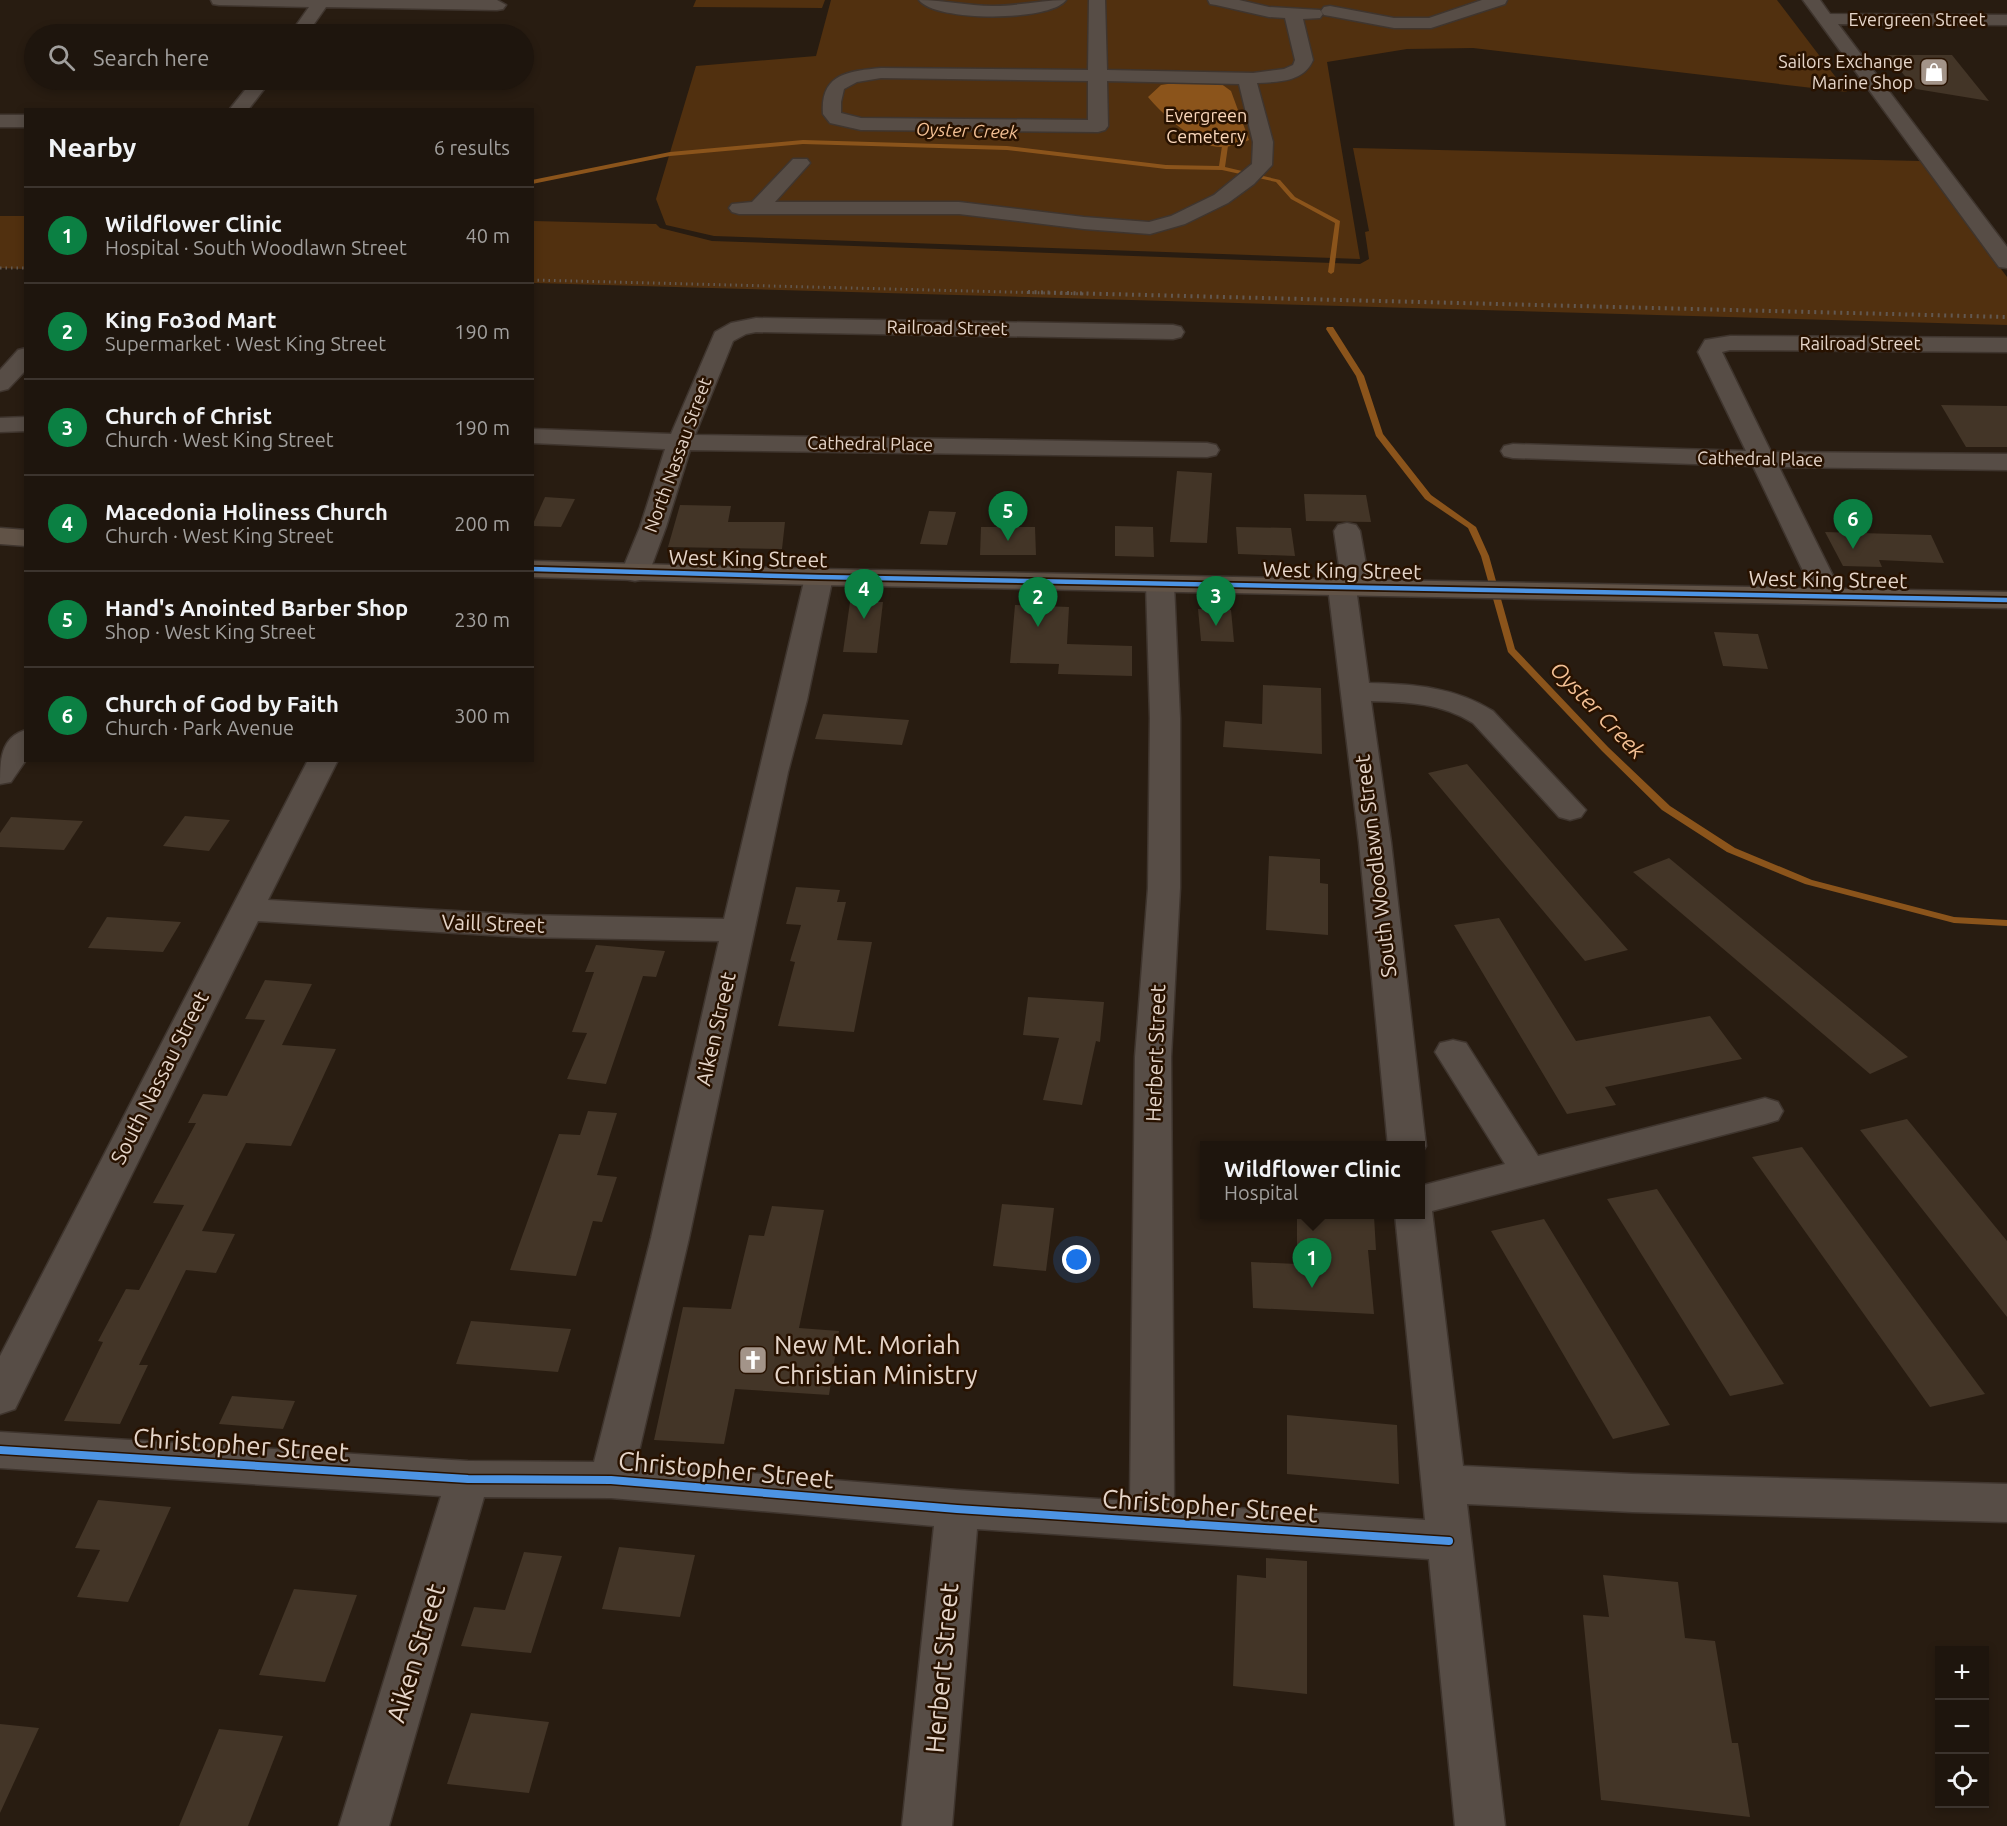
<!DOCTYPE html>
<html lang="en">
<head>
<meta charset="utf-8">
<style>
  :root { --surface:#1e150d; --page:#261e16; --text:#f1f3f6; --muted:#a19f9d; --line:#3c342e; --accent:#0b8043 }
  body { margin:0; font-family:Ubuntu,sans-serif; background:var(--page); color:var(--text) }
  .controls { position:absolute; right:18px; bottom:18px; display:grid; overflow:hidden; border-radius:0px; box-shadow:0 3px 9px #0003 }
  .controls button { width:54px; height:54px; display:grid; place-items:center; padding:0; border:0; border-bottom:2px solid var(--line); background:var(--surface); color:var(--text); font:30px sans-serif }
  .you { position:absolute; left:1077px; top:1260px; width:21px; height:21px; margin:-15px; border:4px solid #fff; border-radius:50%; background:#1a73e8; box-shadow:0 0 0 9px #1a73e833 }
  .badge { display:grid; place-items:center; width:39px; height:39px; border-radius:50%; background:var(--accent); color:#fff; font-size:20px; font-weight:700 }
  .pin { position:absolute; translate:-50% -50px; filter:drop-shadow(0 2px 3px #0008) }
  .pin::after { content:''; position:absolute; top:32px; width:21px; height:18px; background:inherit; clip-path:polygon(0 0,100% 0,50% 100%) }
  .popup { position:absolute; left:1200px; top:1141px; width:225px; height:78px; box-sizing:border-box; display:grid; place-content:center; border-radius:0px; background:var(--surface); filter:drop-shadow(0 2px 4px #0005); font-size:20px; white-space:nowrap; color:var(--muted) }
  .popup b { font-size:22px; color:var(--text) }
  .popup::after { content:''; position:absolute; left:50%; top:100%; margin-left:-12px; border:12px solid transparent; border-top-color:var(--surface) }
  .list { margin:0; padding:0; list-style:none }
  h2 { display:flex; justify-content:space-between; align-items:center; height:78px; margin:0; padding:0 24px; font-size:26px }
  h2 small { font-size:20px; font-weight:400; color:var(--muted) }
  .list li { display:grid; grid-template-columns:39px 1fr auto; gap:18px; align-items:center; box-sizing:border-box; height:96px; padding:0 24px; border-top:2px solid var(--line) }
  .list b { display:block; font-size:22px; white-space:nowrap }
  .list p { margin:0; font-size:20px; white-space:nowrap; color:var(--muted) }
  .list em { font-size:20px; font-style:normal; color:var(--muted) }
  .icon { flex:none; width:33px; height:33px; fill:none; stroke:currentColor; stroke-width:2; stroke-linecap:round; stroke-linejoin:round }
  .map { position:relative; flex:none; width:2007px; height:1826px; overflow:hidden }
  .search { position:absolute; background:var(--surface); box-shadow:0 3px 9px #0003; left:24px; top:24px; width:510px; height:66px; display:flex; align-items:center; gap:15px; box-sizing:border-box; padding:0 21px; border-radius:33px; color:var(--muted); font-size:22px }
  .panel { position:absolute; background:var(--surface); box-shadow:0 3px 9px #0003; left:24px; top:108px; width:510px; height:654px; border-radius:0px }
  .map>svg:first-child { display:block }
  .green { fill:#51300f }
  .water { fill:#8b541b }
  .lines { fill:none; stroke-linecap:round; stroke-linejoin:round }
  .stream { fill:#8b541b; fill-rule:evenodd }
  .building { fill:#433527 }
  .minor-casing { stroke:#3f352e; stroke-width:3 }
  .major-casing { stroke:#3f352e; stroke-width:3 }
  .minor { fill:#574d46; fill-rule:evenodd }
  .major { fill:#615347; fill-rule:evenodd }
  .rail-far1 { stroke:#625851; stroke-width:3; stroke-dasharray:1.5 4; stroke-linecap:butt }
  .rail { stroke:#625851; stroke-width:4; stroke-dasharray:2 4.5; stroke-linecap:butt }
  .cycleway-far1-casing { stroke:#281200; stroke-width:8 }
  .cycleway-casing { stroke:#281200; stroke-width:11 }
  .cycleway-far1 { stroke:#4d94e3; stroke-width:4.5 }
  .cycleway { stroke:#4d94e3; stroke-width:8 }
  .labels { text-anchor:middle; stroke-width:5; stroke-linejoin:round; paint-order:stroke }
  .far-street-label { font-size:18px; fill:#e5d5c9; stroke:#281200 }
  .far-poi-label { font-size:18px; fill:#e5d5c9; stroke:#281200; text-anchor:end }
  .far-park-label { font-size:18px; fill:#fad7bb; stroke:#281200 }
  .far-water-label { font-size:18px; font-style:italic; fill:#f3c094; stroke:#281200 }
  .street-label { font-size:21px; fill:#e5d5c9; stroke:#281200 }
  .water-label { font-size:22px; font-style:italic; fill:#f3c094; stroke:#281200 }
  .near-poi-label { font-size:26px; fill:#e5d5c9; stroke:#281200; text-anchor:start }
  .near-street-label { font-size:26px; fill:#e5d5c9; stroke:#281200 }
</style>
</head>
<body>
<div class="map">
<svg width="2007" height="1826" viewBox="0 0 2007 1826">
  <rect width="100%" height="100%" fill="#281c11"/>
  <g class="green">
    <polygon points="696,0 825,0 822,8 693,7"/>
    <polygon points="831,0 1777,0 1847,92 1473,48 1407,49 1327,62 1360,259 714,236 666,225 656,199 696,66 816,56"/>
    <polygon points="1353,148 1921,161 2007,277 2007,325 533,283 533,221 656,224 660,228 712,241 1360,264 1369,259 1365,232 1369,231"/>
    <polygon points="0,216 25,216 25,269 0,268"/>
  </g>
  <path class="water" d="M 1187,81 L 1220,83 L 1231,91 L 1249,140 C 1238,145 1224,149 1212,146 C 1195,143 1159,111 1148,97 L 1161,85 Z"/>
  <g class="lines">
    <g class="stream">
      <polygon points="803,140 1007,146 1166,165 1219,166 1222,146 1225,144 1228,146 1225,167 1280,180 1295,197 1340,221 1334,272 1331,274 1328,272 1335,223 1291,199 1276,182 1222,170 1166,169 1007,150 803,144 670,156 532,184 532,180 670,152"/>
      <polygon points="1327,327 1333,327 1364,376 1383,434 1431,495 1476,527 1489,556 1515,649 1608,747 1670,806 1735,848 1812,880 1954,917 2007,920 2007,926 1954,923 1805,884 1727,852 1662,810 1602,751 1508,652 1481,556 1468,528 1425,499 1376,436 1356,376 1326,329"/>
    </g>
  </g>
  <g class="building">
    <polygon points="1887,55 1952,55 1989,101 1916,89"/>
    <polygon points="1941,405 2007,406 2007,447 1966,447"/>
    <polygon points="1177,471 1212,473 1207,543 1170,542"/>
    <polygon points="1304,494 1366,495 1371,522 1306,521"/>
    <polygon points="545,497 575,499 561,527 532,526"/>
    <polygon points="680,505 731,506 728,522 785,522 782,549 668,547"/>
    <polygon points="929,511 956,512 947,545 920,544"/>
    <polygon points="1115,526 1153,527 1154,557 1115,556"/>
    <polygon points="981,527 1035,527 1036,555 980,555"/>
    <polygon points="1236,527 1291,528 1295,556 1238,554"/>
    <polygon points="1825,532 1931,535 1944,563 1879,560 1882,567 1843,566"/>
    <polygon points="850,602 883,602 877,653 843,652"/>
    <polygon points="1015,605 1069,607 1067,644 1132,646 1132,676 1058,674 1059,664 1010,663"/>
    <polygon points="1198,609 1231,610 1234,642 1201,641"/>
    <polygon points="1714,632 1758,634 1768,669 1723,666"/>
    <polygon points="1263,685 1321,688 1322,754 1223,747 1225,721 1262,724"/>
    <polygon points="823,714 909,720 902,745 815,739"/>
    <polygon points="1467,764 1584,900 1628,950 1585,961 1428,773"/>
    <polygon points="185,816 230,820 209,851 163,846"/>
    <polygon points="11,817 83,821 64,850 0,847 0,833"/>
    <polygon points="1269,856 1320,859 1320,883 1328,884 1328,935 1266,930"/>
    <polygon points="1669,858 1908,1057 1870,1074 1633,872"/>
    <polygon points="796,887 840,890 837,902 846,902 837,940 872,942 854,1032 778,1026 795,962 790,961 801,925 786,924"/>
    <polygon points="107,917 181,922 163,952 88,948"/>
    <polygon points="1499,918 1576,1041 1710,1016 1742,1059 1605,1087 1616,1105 1567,1114 1454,925"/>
    <polygon points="596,945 665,951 656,977 643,976 606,1084 567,1079 587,1033 572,1032 594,972 585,972"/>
    <polygon points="265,980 312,984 282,1045 336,1049 291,1146 246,1143 202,1231 235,1234 216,1273 186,1270 139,1365 148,1365 120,1424 64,1421 103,1342 98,1341 126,1289 139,1290 184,1205 153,1203 196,1123 188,1123 203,1094 227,1096 265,1020 245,1019"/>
    <polygon points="1028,997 1104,1002 1100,1042 1096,1041 1082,1105 1043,1100 1059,1038 1023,1035"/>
    <polygon points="588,1111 617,1113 597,1175 617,1177 602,1222 593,1221 576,1276 510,1270 559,1134 580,1135"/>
    <polygon points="1907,1119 2007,1241 2007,1317 1860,1130"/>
    <polygon points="1802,1147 1985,1394 1930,1407 1752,1157"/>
    <polygon points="1657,1189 1784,1384 1730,1396 1607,1199"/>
    <polygon points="1002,1204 1054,1208 1046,1271 993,1266"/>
    <polygon points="772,1206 824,1210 799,1328 839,1331 829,1395 735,1389 724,1444 654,1440 683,1307 731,1309 749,1235 764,1236"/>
    <polygon points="1297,1215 1374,1216 1376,1250 1368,1250 1374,1314 1253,1308 1251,1262 1297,1264"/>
    <polygon points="1544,1219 1670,1425 1613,1439 1491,1231"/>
    <polygon points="471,1321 571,1329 558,1372 456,1364"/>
    <polygon points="232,1396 295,1401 283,1429 219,1424"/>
    <polygon points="1287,1415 1397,1425 1399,1484 1287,1474"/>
    <polygon points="98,1500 171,1507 128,1602 77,1597 100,1550 75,1548"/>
    <polygon points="619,1547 695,1555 680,1617 602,1609"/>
    <polygon points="524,1552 562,1556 531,1653 461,1646 474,1607 505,1610"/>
    <polygon points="1266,1558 1307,1561 1307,1694 1233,1686 1237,1575 1266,1578"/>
    <polygon points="1603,1575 1678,1582 1685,1638 1715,1641 1732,1743 1738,1743 1750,1817 1601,1800 1583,1615 1609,1617"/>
    <polygon points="294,1589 357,1595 325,1682 259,1675"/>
    <polygon points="471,1713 549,1722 529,1793 447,1784"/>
    <polygon points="0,1724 39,1728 0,1813"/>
    <polygon points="219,1729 283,1736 248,1826 179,1826"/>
  </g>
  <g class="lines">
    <g class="minor-casing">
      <g id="minor">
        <polygon points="211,0 497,0 506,5 503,9 497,10 326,7 307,34 290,34 309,7 219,5 213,4"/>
        <path d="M 919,0 C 944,0 967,6 993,6 C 1018,6 1041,0 1066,0 C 1050,22 935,22 919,0 Z"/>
        <path d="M 1089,0 L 1105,0 L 1107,70 L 1253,73 L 1284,69 L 1293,65 L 1295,60 L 1285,18 L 1269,17 L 1216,5 L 1210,4 L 1208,0 L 1239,0 L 1269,7 L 1320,10 L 1323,14 L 1320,18 L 1303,19 L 1313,60 C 1304,82 1278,82 1257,83 L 1273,142 L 1272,165 L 1254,184 L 1228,203 L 1185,224 L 1150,234 L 1084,229 L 959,214 L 739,214 L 732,212 L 729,208 L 732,204 L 752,202 L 793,159 L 807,159 L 810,163 L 775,202 L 959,202 L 1084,217 L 1149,222 L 1171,216 L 1214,195 L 1252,164 L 1253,142 L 1239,84 L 1107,81 L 1108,126 L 1105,130 L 1098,132 L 861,130 L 830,123 L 823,114 C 820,74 848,71 881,68 L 1088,70 ZM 881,78 L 1088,81 L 1088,120 L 861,118 L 841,113 L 841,102 L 844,89 L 857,82 Z"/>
        <polygon points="1482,0 1507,0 1505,4 1431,28 1394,28 1330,16 1324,15 1321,11 1324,7 1330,6 1394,18 1429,18"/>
        <polygon points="1803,0 1820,0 1830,14 2007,15 2007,25 1838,24 2007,247 2007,268 1999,267"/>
        <polygon points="253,80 271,80 248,110 229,110"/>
        <rect x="0" y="115" width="26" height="12"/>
        <polygon points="756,318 1173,325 1181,327 1184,332 1181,337 1173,339 756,332 746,334 733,341 695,435 1207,443 1216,445 1219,450 1216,455 1207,457 690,450 666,527 649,573 645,579 635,581 625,579 621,573 640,527 665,449 532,443 532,429 671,434 715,332 731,323"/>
        <polygon points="1730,336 2007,338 2007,352 1730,350 1722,352 1771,452 2007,454 2007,470 1779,467 1843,596 1839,602 1829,604 1819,602 1815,596 1753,466 1513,458 1504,456 1501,451 1504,446 1513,444 1746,451 1698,352 1705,340"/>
        <polygon points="26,348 26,370 8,389 0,391 0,370 18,350"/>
        <polygon points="26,417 26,431 0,432 0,418"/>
        <path d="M 1347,523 L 1356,525 L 1360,531 L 1370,587 L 1366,593 L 1357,595 L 1369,683 C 1413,684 1455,687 1493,711 L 1586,810 L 1581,817 L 1570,820 L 1559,817 L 1473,723 C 1441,703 1408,702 1371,701 L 1391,842 L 1426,1146 L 1420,1156 L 1420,1146 L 1388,1146 L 1359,842 L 1328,587 L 1332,581 L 1341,579 L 1334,531 L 1338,525 Z"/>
        <polygon points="819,569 829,571 833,577 807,700 788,772 689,1238 636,1464 957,1490 1130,1501 1135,1057 1148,888 1150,718 1146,584 1150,578 1160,576 1170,578 1174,584 1180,718 1180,888 1171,1057 1174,1504 1425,1520 1395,1214 1420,1214 1420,1186 1505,1164 1435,1052 1440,1043 1453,1040 1466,1043 1538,1156 1765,1098 1778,1102 1783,1111 1778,1120 1765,1124 1432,1211 1463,1466 1632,1474 2007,1484 2007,1522 1632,1512 1467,1504 1505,1826 1455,1826 1429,1559 977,1529 952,1826 902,1826 934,1526 611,1498 484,1497 389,1826 339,1826 441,1496 0,1468 0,1432 468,1461 594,1462 651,1238 719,941 524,937 258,921 15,1409 0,1414 0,1356 308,760 338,760 268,900 524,915 724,919 805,577 809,571"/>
        <path d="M 26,730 L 26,760 L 11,782 L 0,784 C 0,762 0,737 26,730 Z"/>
      </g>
    </g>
    <g class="major-casing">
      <g id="major">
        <polygon points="0,528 26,530 26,546 0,544"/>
        <polygon points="532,561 819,569 2007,592 2007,608 819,585 532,577"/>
      </g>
    </g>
    <use href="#minor" class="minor"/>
    <use href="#major" class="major"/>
    <g class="rail-far1">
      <polyline points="0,268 26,268"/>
      <polyline points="532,280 1088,294"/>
    </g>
    <polyline class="rail" points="1028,292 2007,317"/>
    <g class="cycleway-far1-casing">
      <polyline id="cycleway-far1" points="532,569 819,577 2007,600"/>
    </g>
    <g class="cycleway-casing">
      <polyline id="cycleway" points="0,1450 468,1479 611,1480 957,1509 1449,1541"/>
    </g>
    <use href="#cycleway-far1" class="cycleway-far1"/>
    <use href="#cycleway" class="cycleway"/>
  </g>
  <defs>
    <g id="shop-square" transform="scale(1.5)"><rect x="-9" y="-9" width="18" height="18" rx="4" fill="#a39489" stroke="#281200"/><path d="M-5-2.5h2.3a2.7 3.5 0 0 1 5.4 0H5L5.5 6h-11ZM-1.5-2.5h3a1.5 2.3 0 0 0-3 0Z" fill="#fff"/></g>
    <g id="church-square" transform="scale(1.5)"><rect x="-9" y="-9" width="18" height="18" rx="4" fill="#a39489" stroke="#281200"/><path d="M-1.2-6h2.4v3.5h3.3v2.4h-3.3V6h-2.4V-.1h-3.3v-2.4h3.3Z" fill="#fff"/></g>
  </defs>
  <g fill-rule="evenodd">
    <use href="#shop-square" x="1934" y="72"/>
    <use href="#church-square" x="753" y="1360"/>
  </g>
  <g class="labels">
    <g class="far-street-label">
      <text x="1917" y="26">Evergreen Street</text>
      <text transform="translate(947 328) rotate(1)" y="6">Railroad Street</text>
      <text x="1860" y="350">Railroad Street</text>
      <text transform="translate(870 444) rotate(1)" y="6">Cathedral Place</text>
      <text transform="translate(678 455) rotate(-70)" y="6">North Nassau Street</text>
      <text transform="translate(1760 459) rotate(1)" y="6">Cathedral Place</text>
    </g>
    <g class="far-poi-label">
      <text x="1913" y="68">Sailors Exchange<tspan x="1913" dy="21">Marine Shop</tspan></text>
    </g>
    <g class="far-park-label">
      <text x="1206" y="122">Evergreen<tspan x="1206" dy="21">Cemetery</tspan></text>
    </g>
    <g class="far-water-label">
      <text transform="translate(967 131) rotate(2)" y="6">Oyster Creek</text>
    </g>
    <g class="street-label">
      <text transform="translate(748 559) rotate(1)" y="7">West King Street</text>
      <text transform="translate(1342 571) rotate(1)" y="7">West King Street</text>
      <text transform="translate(1828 580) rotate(1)" y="7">West King Street</text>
      <text transform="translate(1376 866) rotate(-97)" y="7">South Woodlawn Street</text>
      <text transform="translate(493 924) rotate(2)" y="7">Vaill Street</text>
      <text transform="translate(716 1029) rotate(-77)" y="7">Aiken Street</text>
      <text transform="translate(1156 1053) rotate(-88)" y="7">Herbert Street</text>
      <text transform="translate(160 1078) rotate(-63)" y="7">South Nassau Street</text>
    </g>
    <g class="water-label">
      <text transform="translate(1598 710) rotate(46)" y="8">Oyster Creek</text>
    </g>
    <g class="near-poi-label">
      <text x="774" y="1354">New Mt. Moriah<tspan x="774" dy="30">Christian Ministry</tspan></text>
    </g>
    <g class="near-street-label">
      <text transform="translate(241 1445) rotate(4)" y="9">Christopher Street</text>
      <text transform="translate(726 1470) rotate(5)" y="9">Christopher Street</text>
      <text transform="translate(1210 1506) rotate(4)" y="9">Christopher Street</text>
      <text transform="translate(416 1653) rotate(-73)" y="9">Aiken Street</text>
      <text transform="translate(942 1668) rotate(-85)" y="9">Herbert Street</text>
    </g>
  </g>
</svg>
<div class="controls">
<button>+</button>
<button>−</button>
<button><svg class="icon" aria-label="locate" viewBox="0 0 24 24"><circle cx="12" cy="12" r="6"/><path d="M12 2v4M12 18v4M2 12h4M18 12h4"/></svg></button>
</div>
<div class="you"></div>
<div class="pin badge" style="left:1312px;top:1288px">1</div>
<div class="popup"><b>Wildflower Clinic</b>Hospital</div>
<div class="pin badge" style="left:1038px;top:627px">2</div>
<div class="pin badge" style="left:1216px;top:626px">3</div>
<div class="pin badge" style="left:864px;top:619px">4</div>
<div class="pin badge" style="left:1008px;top:541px">5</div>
<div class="pin badge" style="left:1853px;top:549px">6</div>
<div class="search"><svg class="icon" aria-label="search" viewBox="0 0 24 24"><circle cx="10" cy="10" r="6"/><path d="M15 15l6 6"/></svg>Search here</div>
<section class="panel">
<h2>Nearby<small>6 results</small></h2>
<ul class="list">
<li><span class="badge">1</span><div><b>Wildflower Clinic</b><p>Hospital · South Woodlawn Street</p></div><em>40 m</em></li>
<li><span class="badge">2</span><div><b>King Fo3od Mart</b><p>Supermarket · West King Street</p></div><em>190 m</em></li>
<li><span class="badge">3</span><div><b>Church of Christ</b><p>Church · West King Street</p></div><em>190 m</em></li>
<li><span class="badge">4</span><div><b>Macedonia Holiness Church</b><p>Church · West King Street</p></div><em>200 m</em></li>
<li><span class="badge">5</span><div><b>Hand's Anointed Barber Shop</b><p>Shop · West King Street</p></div><em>230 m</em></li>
<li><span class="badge">6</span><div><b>Church of God by Faith</b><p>Church · Park Avenue</p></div><em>300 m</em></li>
</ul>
</section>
</div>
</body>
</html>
